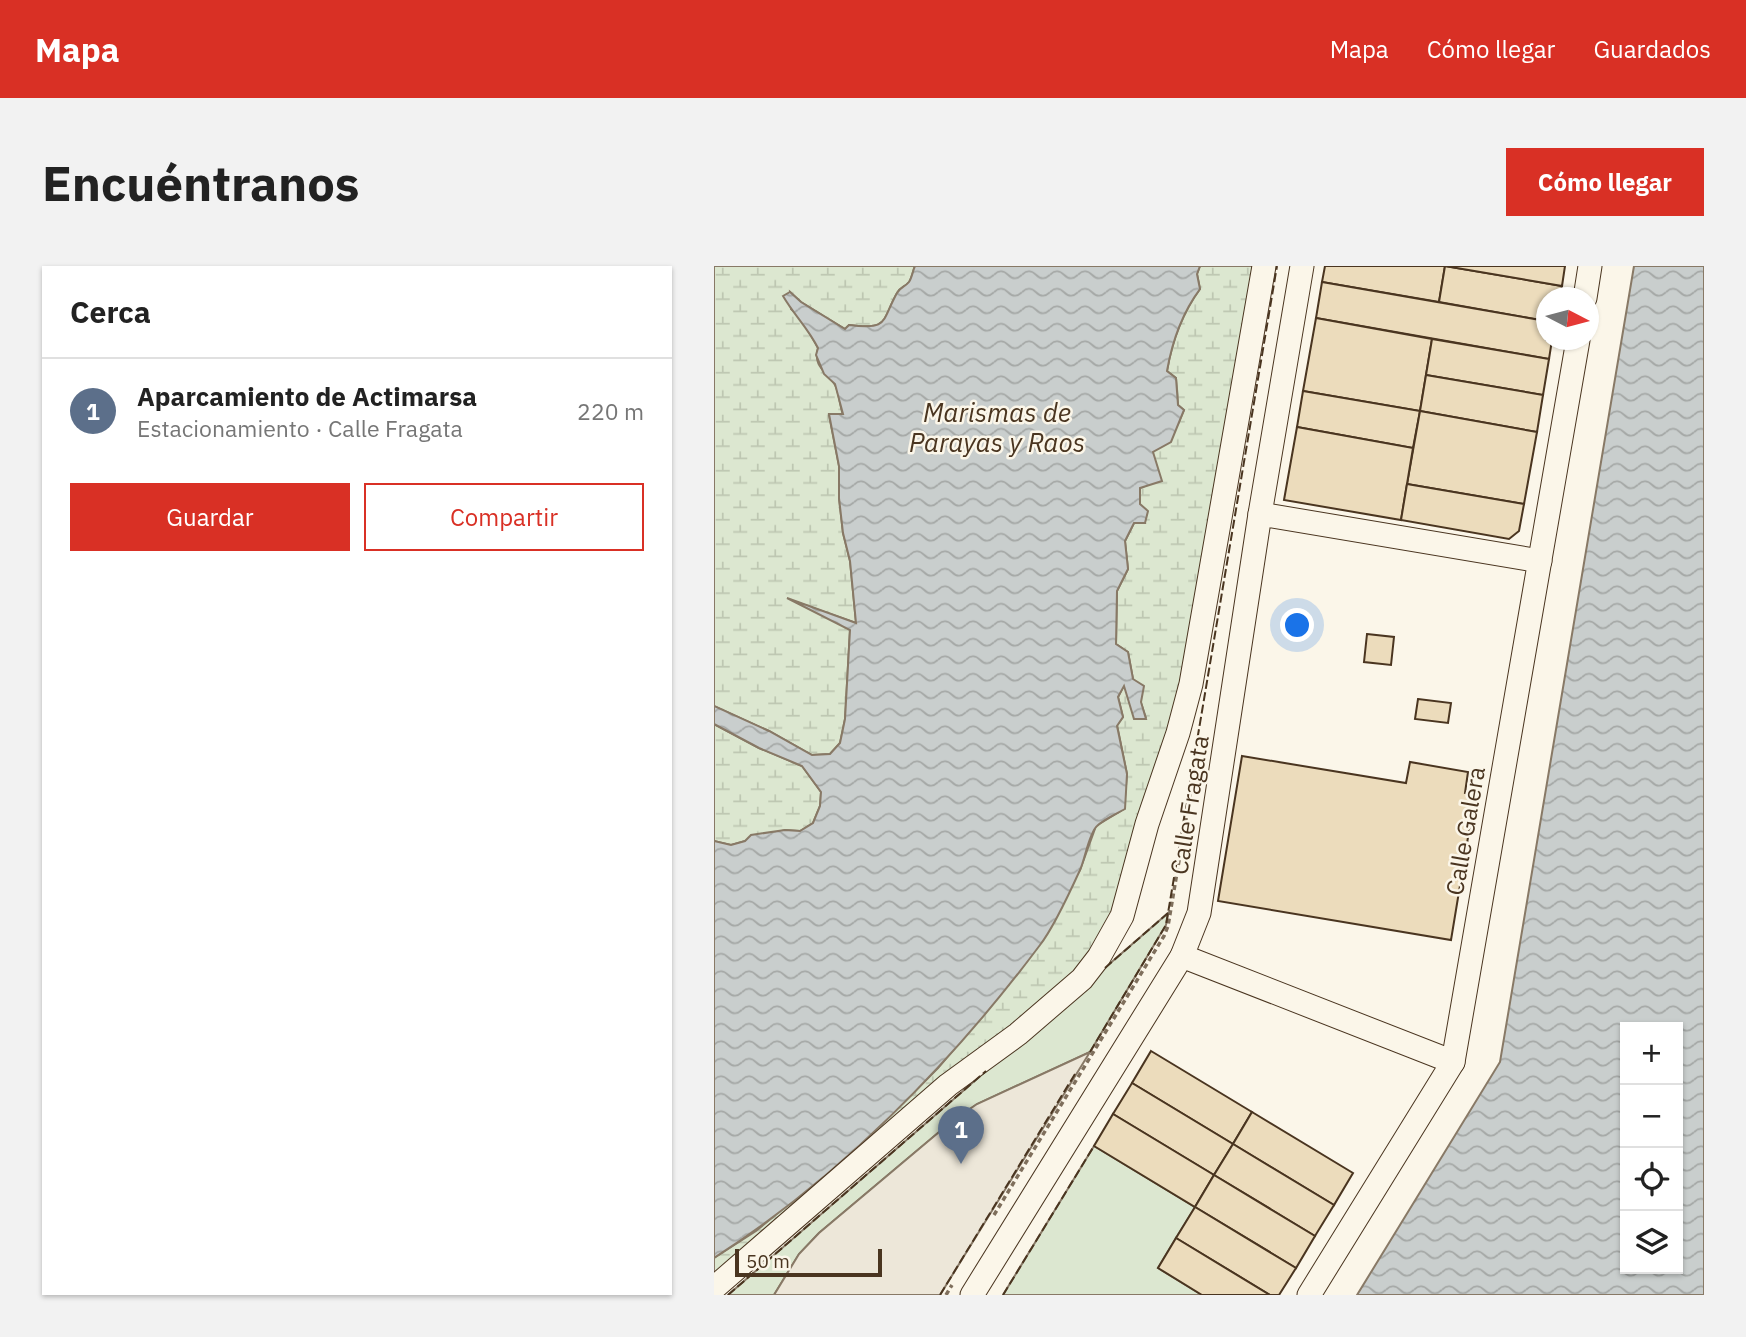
<!DOCTYPE html>
<html lang="es">
<head>
<meta charset="utf-8">
<style>
  :root { --surface:#fff; --page:#f2f2f2; --text:#222; --muted:#767676; --line:#e0e0e0; --accent:#d93025 }
  body { margin:0; font-family:"IBM Plex Sans",sans-serif; background:var(--page); color:var(--text) }
  .controls { position:absolute; right:21px; bottom:21px; display:grid; overflow:hidden; border-radius:0px; box-shadow:0 2px 5px #0004 }
  .controls button { width:63px; height:63px; display:grid; place-items:center; padding:0; border:0; border-bottom:2px solid var(--line); background:var(--surface); color:var(--text); font:35px sans-serif }
  .compass { position:absolute; left:822px; top:21px; width:63px; height:63px; border-radius:50%; background:var(--surface); box-shadow:0 2px 5px #0004; rotate:96deg }
  .scale { position:absolute; left:21px; bottom:18px; width:147px; box-sizing:border-box; padding-left:7px; border:4px solid #4a3520; border-top:0; font-size:19px; line-height:24px; white-space:nowrap; color:#4a3520; -webkit-text-stroke:5px #fbf6e9; paint-order:stroke }
  .you { position:absolute; left:584px; top:360px; width:24px; height:24px; margin:-18px; border:5px solid #fff; border-radius:50%; background:#1a73e8; box-shadow:0 0 0 10px #1a73e833 }
  .badge { display:grid; place-items:center; width:46px; height:46px; border-radius:50%; background:var(--accent); color:#fff; font-size:23px; font-weight:700 }
  .pin { position:absolute; translate:-50% -58px; filter:drop-shadow(0 2px 4px #0008) }
  .pin::after { content:''; position:absolute; top:37px; width:24px; height:21px; background:inherit; clip-path:polygon(0 0,100% 0,50% 100%) }
  .list { margin:0; padding:0; list-style:none }
  h2 { display:flex; justify-content:space-between; align-items:center; height:91px; margin:0; padding:0 28px; font-size:30px }
  h2 small { font-size:23px; font-weight:400; color:var(--muted) }
  .list li { display:grid; grid-template-columns:46px 1fr auto; gap:21px; align-items:center; box-sizing:border-box; height:105px; padding:0 28px; border-top:2px solid var(--line) }
  .list b { display:block; font-size:26px; white-space:nowrap }
  .list p { margin:0; font-size:23px; white-space:nowrap; color:var(--muted) }
  .list em { font-size:23px; font-style:normal; color:var(--muted) }
  .actions { display:flex; gap:14px; padding:21px 28px }
  .actions a { flex:1; padding:16px 0; border:2px solid var(--accent); border-radius:0px; text-align:center; font-size:24px; color:var(--accent) }
  .actions .main { background:var(--accent); color:#fff }
  .icon { flex:none; width:38px; height:38px; fill:none; stroke:currentColor; stroke-width:2; stroke-linecap:round; stroke-linejoin:round }
  .map { position:relative; flex:none; width:990px; height:1029px; overflow:hidden; border-radius:0px }
  header { display:flex; align-items:center; gap:42px; box-sizing:border-box; height:98px; padding:0 35px; background:var(--accent); color:#fff }
  header strong { font-size:33px }
  nav { display:flex; gap:38px; margin-inline-start:auto; font-size:24px }
  .intro { display:flex; align-items:center; justify-content:space-between; box-sizing:border-box; height:168px; padding:0 42px }
  h1 { margin:0; font-size:49px }
  .button { padding:18px 32px; border-radius:0px; background:var(--accent); color:#fff; font-size:24px; font-weight:700 }
  main { display:flex; gap:42px; padding:0 42px }
  aside { flex:1; background:var(--surface); border-radius:0px; box-shadow:0 2px 5px #0004 }
  .map>svg:first-child { display:block }
  .green { fill:#dce7d0; stroke:#887966; stroke-width:2 }
  .wetland { fill:url(#wetland-marsh); stroke:#887966; stroke-width:2 }
  .parking { fill:#ede7d9; stroke:#887966; stroke-width:2 }
  .water { fill:url(#water-waves); stroke:#887966; stroke-width:2; fill-rule:evenodd }
  .building { fill:#ecdcbc; stroke:#4a3520; stroke-width:2 }
  .lines { fill:none; stroke-linecap:round; stroke-linejoin:round }
  .minor-casing { stroke:#4a3520; stroke-width:25 }
  .path { stroke:#7f6f5c; stroke-width:3.5; stroke-dasharray:5 3.5; stroke-linecap:butt }
  .minor { stroke:#fbf6e9; stroke-width:23 }
  .fence { stroke:#4a3520; stroke-width:2; stroke-dasharray:9 3.5; stroke-linecap:butt }
  .labels { text-anchor:middle; stroke-width:5; stroke-linejoin:round; paint-order:stroke }
  .street-label { font-size:24px; fill:#4a3520; stroke:#fbf6e9 }
  .water-label { font-size:26px; font-style:italic; fill:#4a3520; stroke:#fbf6e9 }
</style>
</head>
<body>
<header>
<strong>Mapa</strong>
<nav><a>Mapa</a><a>Cómo llegar</a><a>Guardados</a></nav>
</header>
<div class="intro"><h1>Encuéntranos</h1><a class="button">Cómo llegar</a></div>
<main>
<aside>
<h2>Cerca<small></small></h2>
<ul class="list">
<li><span class="badge" style="background:#5c6f8a">1</span><div><b>Aparcamiento de Actimarsa</b><p>Estacionamiento · Calle Fragata</p></div><em>220 m</em></li>
</ul>
<div class="actions"><a class="main">Guardar</a><a>Compartir</a></div>
</aside>
<div class="map">
<svg width="990" height="1029" viewBox="0 0 990 1029">
  <defs>
    <pattern id="wetland-marsh" width="20" height="14" patternUnits="userSpaceOnUse" patternTransform="scale(1.75)"><rect width="20" height="14" fill="#dce7d0"/><path d="M1 5h8M5 5V1M11 12h8M15 12V8" fill="none" stroke="#bec7b2"/></pattern>
    <pattern id="water-waves" width="16" height="10" patternUnits="userSpaceOnUse" patternTransform="scale(1.75)"><rect width="16" height="10" fill="#c9cecd"/><path d="M0 5q4-4 8 0t8 0" fill="none" stroke="#a5a8a6"/></pattern>
  </defs>
  <rect width="100%" height="100%" fill="#fbf6e9"/>
  <g class="green">
    <polygon points="454,647 452,659 376,786 263,838 237,856 105,967 85,988 60,1029 14,1029"/>
    <polygon points="380,880 481,941 444,1002 488,1029 289,1029"/>
  </g>
  <g class="wetland">
    <path d="M 0,0 L 201,0 C 199,4 198,12 195,16 C 191,21 186,21 183,27 C 167,56 175,64 135,59 L 131,63 L 87,36 L 76,26 L 77,43 L 87,52 L 104,82 C 98,103 116,106 122,121 C 125,129 126,140 129,149 L 115,149 L 125,200 L 125,232 L 129,267 L 136,295 L 142,357 L 82,336 L 136,363 L 131,453 L 126,477 L 116,488 L 98,489 L 55,465 L 0,440 Z"/>
    <path d="M 486,0 L 545,0 L 465,446 L 413,619 L 381,688 L 0,1016 L 0,992 L 42,965 L 110,909 L 171,855 L 224,802 L 286,729 L 366,604 L 382,560 L 410,543 L 413,508 L 403,459 L 409,451 L 404,431 L 410,419 L 432,452 L 419,413 L 414,386 L 402,378 L 403,325 L 414,303 L 411,275 L 420,257 L 431,257 L 426,238 L 426,222 L 438,217 L 439,186 L 464,158 L 470,144 L 464,139 L 462,112 L 453,105 C 458,76 468,48 486,23 L 483,8 Z"/>
    <polygon points="0,458 45,482 88,500 107,526 106,540 99,557 86,565 71,564 17,579 0,575"/>
  </g>
  <polygon class="parking" points="376,786 226,1029 60,1029 85,988 105,967 237,856 263,838"/>
  <g class="water">
    <path d="M 201,0 L 486,0 L 483,8 L 486,23 C 468,47 458,76 453,105 L 462,112 L 464,139 L 470,144 L 457,176 L 439,186 L 448,215 L 426,222 L 426,238 L 434,245 L 431,257 L 420,257 L 411,275 L 414,303 L 403,325 L 402,378 L 414,386 L 419,413 L 430,420 L 427,436 L 432,453 L 420,453 L 410,420 L 404,431 L 409,451 L 403,460 L 413,508 L 411,543 C 402,548 390,553 383,560 C 375,567 371,593 366,604 C 356,626 340,661 326,679 C 237,798 125,912 0,992 L 0,575 L 17,579 L 31,575 L 37,569 L 71,564 L 86,565 L 99,557 L 106,540 L 107,526 L 88,500 L 45,482 L 0,458 L 0,440 L 55,465 L 98,489 L 116,488 L 126,477 L 131,453 L 136,364 L 73,332 L 142,357 L 136,295 L 129,267 L 125,232 L 125,200 L 115,148 L 129,148 L 121,118 L 110,108 L 102,89 L 104,82 C 94,62 80,49 69,30 L 76,26 L 87,36 L 131,63 L 135,59 C 175,64 167,56 183,27 C 186,21 191,21 195,16 C 198,12 199,4 201,0 Z"/>
    <path d="M 920,0 L 990,0 L 990,1029 L 643,1029 L 786,796 ZM 911,761 L 964,761 L 964,1003 L 911,1003 Z"/>
  </g>
  <g class="building">
    <polygon points="611,0 731,0 725,36 608,16"/>
    <polygon points="731,0 848,20 846,32 832,32 832,55 725,36"/>
    <polygon points="731,0 851,0 848,20"/>
    <polygon points="608,16 832,55 832,74 838,74 835,93 602,52"/>
    <polygon points="602,52 718,73 706,145 589,125"/>
    <polygon points="718,73 835,93 829,129 712,109"/>
    <polygon points="712,109 829,129 823,166 706,145"/>
    <polygon points="589,125 706,145 699,182 583,161"/>
    <polygon points="706,145 823,166 810,238 693,218"/>
    <polygon points="583,161 699,182 687,254 570,234"/>
    <polygon points="693,218 810,238 805,265 795,273 687,254"/>
    <polygon points="653,368 680,371 677,399 650,396"/>
    <polygon points="704,433 737,437 734,457 701,453"/>
    <polygon points="528,490 692,517 696,496 754,506 751,527 761,529 737,674 504,635"/>
    <polygon points="437,785 538,846 519,878 418,817"/>
    <polygon points="418,817 519,878 500,909 399,848"/>
    <polygon points="538,846 639,907 620,939 519,878"/>
    <polygon points="399,848 500,909 481,941 380,880"/>
    <polygon points="519,878 620,939 601,970 500,909"/>
    <polygon points="500,909 601,970 582,1002 481,941"/>
    <polygon points="481,941 582,1002 565,1029 556,1029 462,972"/>
    <polygon points="462,972 556,1029 488,1029 444,1002"/>
  </g>
  <g class="lines">
    <g class="minor-casing">
      <g id="minor">
        <polyline points="871,32 876,0"/>
        <polyline points="546,248 826,295"/>
        <polyline points="468,690 739,796"/>
        <polyline points="0,1022 234,819 304,768 368,713 385,691 408,650 433,558 464,467 477,418 550,0"/>
        <polyline points="258,1029 468,690 485,647 546,248 588,0"/>
        <polyline points="595,1029 739,796 864,74"/>
      </g>
    </g>
    <g class="path">
      <polyline points="280,949 450,670 454,660 485,476"/>
      <polyline points="232,1029 238,1019"/>
    </g>
    <use href="#minor" class="minor"/>
    <g class="fence">
      <polyline points="391,702 454,647"/>
      <polyline points="376,786 452,659 563,0"/>
      <polyline points="14,1029 272,805"/>
      <polyline points="226,1029 361,808"/>
      <polyline points="289,1029 380,880"/>
    </g>
  </g>
  <g class="labels">
    <g class="street-label">
      <text transform="translate(476 539) rotate(-81)" y="8">Calle Fragata</text>
      <text transform="translate(752 565) rotate(-80)" y="8">Calle Galera</text>
    </g>
    <g class="water-label">
      <text x="283" y="156">Marismas de<tspan x="283" dy="30">Parayas y Raos</tspan></text>
    </g>
  </g>
</svg>
<div class="controls">
<button>+</button>
<button>−</button>
<button><svg class="icon" aria-label="locate" viewBox="0 0 24 24"><circle cx="12" cy="12" r="6"/><path d="M12 2v4M12 18v4M2 12h4M18 12h4"/></svg></button>
<button><svg class="icon" aria-label="layers" viewBox="0 0 24 24"><path d="M12 4l9 5-9 5-9-5zM3 14l9 5 9-5"/></svg></button>
</div>
<svg class="compass" viewBox="-18 -18 36 36"><path d="M0-13l5 13h-10z" fill="#e53935"/><path d="M0 13l5-13h-10z" fill="#767676"/></svg>
<div class="scale">50 m</div>
<div class="you"></div>
<div class="pin badge" style="left:247px;top:898px;background:#5c6f8a">1</div>
</div>
</main>
</body>
</html>
